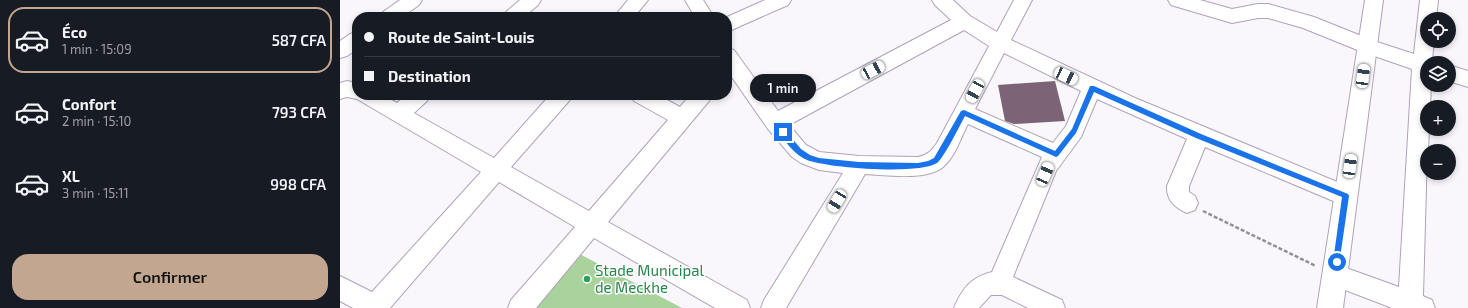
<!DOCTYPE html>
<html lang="fr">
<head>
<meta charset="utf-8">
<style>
  :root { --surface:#171b24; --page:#242831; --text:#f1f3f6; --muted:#9ea1a6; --line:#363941; --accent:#c3a690 }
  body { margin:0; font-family:"Exo 2",sans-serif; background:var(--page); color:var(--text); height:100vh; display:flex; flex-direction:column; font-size:15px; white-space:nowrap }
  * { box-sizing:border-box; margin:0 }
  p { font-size:13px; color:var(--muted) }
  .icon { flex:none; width:22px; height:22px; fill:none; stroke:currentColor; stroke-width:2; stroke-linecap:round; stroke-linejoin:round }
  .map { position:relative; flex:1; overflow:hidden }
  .sheet { display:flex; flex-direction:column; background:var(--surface); width:340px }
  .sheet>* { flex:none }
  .banner { position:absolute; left:12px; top:12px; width:380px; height:88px; border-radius:16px; box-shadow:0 2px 6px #0003; display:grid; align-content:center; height:88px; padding:0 12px; background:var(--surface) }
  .tools { position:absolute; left:1080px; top:12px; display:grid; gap:8px }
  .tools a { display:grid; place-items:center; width:36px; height:36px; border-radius:50%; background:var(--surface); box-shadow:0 2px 6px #0003; font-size:20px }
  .end { position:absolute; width:18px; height:18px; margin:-9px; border:5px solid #1a73e8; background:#fff; box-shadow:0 0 0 2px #fff }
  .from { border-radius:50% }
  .bubble { position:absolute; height:28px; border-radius:14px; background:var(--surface); box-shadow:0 2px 6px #0003; font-size:13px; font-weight:600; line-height:28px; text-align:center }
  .car { position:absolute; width:12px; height:24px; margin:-12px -6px; border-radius:5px; box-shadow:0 0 3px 1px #0007; background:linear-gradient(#fff 24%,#345 0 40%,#fff 0 76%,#345 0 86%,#fff 0) }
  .banner b { display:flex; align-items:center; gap:14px; height:38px; font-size:15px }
  .banner b+b { border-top:1px solid var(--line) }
  .banner i { width:10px; height:10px; background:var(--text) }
  ul { padding:7px 0 0; list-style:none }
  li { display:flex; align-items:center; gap:12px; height:66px; margin:0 8px 6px; padding:0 4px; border:2px solid transparent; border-radius:16px }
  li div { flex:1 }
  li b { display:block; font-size:15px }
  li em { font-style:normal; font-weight:600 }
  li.selected { border-color:var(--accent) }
  li>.icon { width:36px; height:36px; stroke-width:1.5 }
  .cta { display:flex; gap:8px; margin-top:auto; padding:8px 12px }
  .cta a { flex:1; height:46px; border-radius:16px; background:var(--accent); color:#111; font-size:16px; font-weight:600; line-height:46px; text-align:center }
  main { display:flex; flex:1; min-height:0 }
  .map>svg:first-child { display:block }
</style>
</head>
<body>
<main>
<section class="sheet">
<ul>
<li class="selected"><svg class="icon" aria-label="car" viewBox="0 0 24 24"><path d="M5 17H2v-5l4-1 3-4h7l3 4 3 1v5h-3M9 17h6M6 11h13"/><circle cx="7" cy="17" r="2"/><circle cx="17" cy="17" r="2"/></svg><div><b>Éco</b><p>1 min · 15:09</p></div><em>587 CFA</em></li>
<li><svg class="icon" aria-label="car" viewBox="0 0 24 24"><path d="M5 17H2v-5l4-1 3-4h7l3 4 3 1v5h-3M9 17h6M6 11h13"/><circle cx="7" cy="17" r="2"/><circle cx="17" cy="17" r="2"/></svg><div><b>Confort</b><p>2 min · 15:10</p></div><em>793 CFA</em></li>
<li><svg class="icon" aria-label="car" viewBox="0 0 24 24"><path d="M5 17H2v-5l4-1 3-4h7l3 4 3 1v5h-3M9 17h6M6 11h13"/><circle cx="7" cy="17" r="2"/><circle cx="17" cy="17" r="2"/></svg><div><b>XL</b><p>3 min · 15:11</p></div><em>998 CFA</em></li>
</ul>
<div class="cta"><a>Confirmer</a></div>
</section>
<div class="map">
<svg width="1128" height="308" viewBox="0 0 1128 308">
  <rect width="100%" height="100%" fill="#f9f6fc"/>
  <path fill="#aad29d" d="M 232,250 L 342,308 L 184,308 Z"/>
  <path fill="#7c6476" d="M 715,81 L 725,121 L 674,124 L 665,121 L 658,85 Z"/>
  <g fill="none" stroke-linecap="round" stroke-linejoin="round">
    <defs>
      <g id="minor">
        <path d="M 60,0 L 82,0 L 79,5 L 62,17 L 40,17 L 43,12 Z"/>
        <path d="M 180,0 L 201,0 L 198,5 L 184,17 L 163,17 L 166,12 Z"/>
        <path d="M 288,0 L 308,0 L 294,17 L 274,17 Z"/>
        <path d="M 345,0 L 363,0 L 374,17 L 355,17 Z"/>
        <path d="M 425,0 L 451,0 L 448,5 L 387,32 L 387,17 Z"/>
        <path d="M 592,0 L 613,0 L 630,16 L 657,32 L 674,0 L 692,0 L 671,40 L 795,98 L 1014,189 L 1017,196 L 1014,203 L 1006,206 L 998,203 L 865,147 L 849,186 L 849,192 L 855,196 L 858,203 L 855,210 L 847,213 C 835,208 826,200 827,186 L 847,139 L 757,99 L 741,137 L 716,171 L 673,277 L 722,300 L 725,308 L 688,308 L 662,295 L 651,295 L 639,308 L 614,308 C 622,289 631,277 652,272 L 702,157 L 628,124 C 621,137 615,157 603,167 C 587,181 545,175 525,174 L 446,308 L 421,308 L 424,300 L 503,173 L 479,170 L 461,163 L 452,157 L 428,129 L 387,70 L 387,48 L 394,50 L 438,111 L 611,20 L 595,5 ZM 624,30 L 649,46 L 597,143 C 591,151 588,155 578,157 L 519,156 L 479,152 L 466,145 L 449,125 ZM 664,53 L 741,91 L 726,126 L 713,143 L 635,109 Z"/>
        <path d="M 828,0 L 860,0 L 892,9 L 918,4 L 928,4 L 974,17 L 1034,41 L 1074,54 L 1080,0 L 1098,0 L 1096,19 L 1087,19 L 1087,41 L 1094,41 L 1092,60 L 1095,63 L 1087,63 L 1087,85 L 1091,85 L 1090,107 L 1087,107 L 1087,129 L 1089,129 L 1088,151 L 1087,151 L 1083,296 L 1092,300 L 1095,308 L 1052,308 L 987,283 L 983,275 L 987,267 L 995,264 L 1059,287 L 1072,69 L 1020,51 L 963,28 L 928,18 L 918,18 L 892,23 L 831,5 Z"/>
        <path d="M 17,32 L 17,49 L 7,56 L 0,58 L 0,41 L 10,34 Z"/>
        <path d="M 1109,65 L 1128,71 L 1128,87 L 1109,81 Z"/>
        <path d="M 7,81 L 17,83 L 17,95 L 42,95 L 57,103 L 66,95 L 90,95 L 87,101 L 74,113 L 154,158 L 210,95 L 232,95 L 229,101 L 171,167 L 249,211 L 328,120 L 294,101 L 291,95 L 318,95 L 340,107 L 350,95 L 372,95 L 369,101 L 268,222 L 407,300 L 410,308 L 375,308 L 254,238 L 196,308 L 168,308 L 171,300 L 235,227 L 159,182 L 50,308 L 13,308 L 0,301 L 0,276 L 32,292 L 141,172 L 17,99 L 7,97 L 0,99 L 0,83 Z"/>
      </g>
      <path id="highway" d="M 1025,0 L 1043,0 L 1003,308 L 977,308 Z"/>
    </defs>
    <use href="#minor" stroke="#b0a1bb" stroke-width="2"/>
    <use href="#highway" stroke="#b0a1bb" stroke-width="2"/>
    <path stroke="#949097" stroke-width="2.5" stroke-dasharray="4 2" stroke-linecap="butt" d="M 863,211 L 976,266"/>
    <use href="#minor" fill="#fff" fill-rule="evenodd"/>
    <use href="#highway" fill="#fff" fill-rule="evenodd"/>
  </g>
  <path fill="#1a73e8" d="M 750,86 L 754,86 L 861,134 L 1008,194 L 1009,196 L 999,265 L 997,266 L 993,262 L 1002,197 L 856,138 L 754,92 L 736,133 L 718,156 L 716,157 L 625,116 C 620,125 604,158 597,163 C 579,175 488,168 467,160 C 456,156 445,142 439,132 L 440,130 L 445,130 L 461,149 L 470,155 L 479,158 L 519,162 L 578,163 L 588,161 L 594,158 L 621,111 L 624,110 L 715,151 L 732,129 Z"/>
  <circle fill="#2e9e5b" stroke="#fff" stroke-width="1.5" cx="247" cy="279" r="4"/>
  <g text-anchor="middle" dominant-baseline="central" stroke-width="3" stroke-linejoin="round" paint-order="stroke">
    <g font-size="15" fill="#27864d" stroke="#fff" text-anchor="start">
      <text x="255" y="270">Stade Municipal<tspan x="255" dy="17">de Meckhe</tspan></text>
    </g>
  </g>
</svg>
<div class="tools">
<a><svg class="icon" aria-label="locate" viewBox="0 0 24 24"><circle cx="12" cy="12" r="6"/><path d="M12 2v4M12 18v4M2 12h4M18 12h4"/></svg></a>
<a><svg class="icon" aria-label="layers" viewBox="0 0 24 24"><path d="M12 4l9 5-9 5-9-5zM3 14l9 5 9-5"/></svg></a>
<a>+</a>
<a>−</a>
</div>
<i class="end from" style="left:997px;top:262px"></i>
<i class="end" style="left:443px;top:132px"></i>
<div class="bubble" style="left:410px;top:74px;width:66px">1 min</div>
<i class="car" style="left:533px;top:70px;rotate:62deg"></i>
<i class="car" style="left:726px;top:76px;rotate:115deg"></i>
<i class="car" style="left:1023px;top:76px;rotate:8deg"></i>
<i class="car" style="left:635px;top:91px;rotate:208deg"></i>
<i class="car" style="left:1010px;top:166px;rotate:8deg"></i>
<i class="car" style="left:705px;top:174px;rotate:23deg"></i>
<i class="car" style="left:497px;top:201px;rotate:211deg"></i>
<div class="banner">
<b><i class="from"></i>Route de Saint-Louis</b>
<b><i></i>Destination</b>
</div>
</div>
</main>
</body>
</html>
